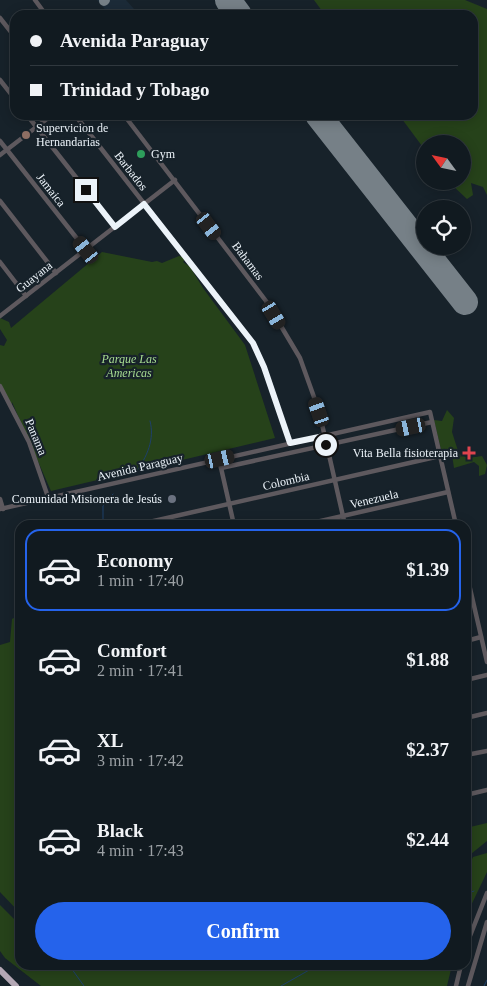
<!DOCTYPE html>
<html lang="en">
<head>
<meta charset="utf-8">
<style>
  :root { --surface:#111a20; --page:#1a2329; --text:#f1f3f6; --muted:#9ca1a5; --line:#30383e; --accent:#2563eb }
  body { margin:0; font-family:Georgia,serif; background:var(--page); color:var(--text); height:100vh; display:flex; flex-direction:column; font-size:19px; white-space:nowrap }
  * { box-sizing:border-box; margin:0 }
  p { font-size:16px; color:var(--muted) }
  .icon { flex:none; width:28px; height:28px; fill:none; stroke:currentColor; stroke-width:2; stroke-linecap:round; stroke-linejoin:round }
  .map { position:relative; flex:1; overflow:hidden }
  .panel { position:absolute; left:15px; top:520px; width:456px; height:450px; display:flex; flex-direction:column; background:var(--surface); border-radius:15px; box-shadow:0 2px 12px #0003,0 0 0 1px var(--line) }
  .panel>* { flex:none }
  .top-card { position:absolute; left:10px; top:10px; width:468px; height:110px; border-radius:15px; box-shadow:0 2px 12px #0003,0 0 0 1px var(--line); display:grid; align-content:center; height:110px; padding:0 20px; background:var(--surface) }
  .needle { width:32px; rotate:303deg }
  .tools { position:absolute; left:416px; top:135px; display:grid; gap:10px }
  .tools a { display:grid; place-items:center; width:55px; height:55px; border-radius:50%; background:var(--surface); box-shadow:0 2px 12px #0003,0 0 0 1px var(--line); font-size:25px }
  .end { position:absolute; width:22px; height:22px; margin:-11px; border:6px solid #ecf3f9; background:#111; box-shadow:0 0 0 2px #111 }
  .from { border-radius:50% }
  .car { position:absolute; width:15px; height:30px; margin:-15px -8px; border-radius:6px; box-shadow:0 0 4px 1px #0007; background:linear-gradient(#222 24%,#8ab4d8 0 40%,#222 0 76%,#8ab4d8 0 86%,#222 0) }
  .top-card b { display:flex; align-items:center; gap:18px; height:48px; font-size:19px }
  .top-card b+b { border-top:1px solid var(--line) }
  .top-card i { width:12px; height:12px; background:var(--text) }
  ul { padding:9px 0 0; list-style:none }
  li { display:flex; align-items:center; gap:15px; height:82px; margin:0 10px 8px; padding:0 10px; border:2px solid transparent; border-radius:15px }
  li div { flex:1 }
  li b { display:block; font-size:19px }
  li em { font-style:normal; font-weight:700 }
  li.active { border-color:var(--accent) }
  li>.icon { width:45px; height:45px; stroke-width:1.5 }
  .primary-button { display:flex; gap:10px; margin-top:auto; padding:10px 20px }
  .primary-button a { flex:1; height:58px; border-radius:30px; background:var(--accent); color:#fff; font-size:20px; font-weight:700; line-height:58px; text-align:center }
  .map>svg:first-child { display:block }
</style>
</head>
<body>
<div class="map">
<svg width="487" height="986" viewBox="0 0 487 986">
  <rect width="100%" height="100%" fill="#17222a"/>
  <path fill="#1c2b38" d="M 97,0 L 126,0 L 134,9 L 127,15 L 110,15 Z"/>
  <g fill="#26421a">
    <path d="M 314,0 L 465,0 L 487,9 L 487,195 L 483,187 L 471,183 L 473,195 L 467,199 L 451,184 L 454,181 L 462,181 L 463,175 L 469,170 L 469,161 L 463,161 L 462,144 L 425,144 L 425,150 L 399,115 L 472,115 L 472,15 L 325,15 Z"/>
    <path d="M 102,252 L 152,262 L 157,261 L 162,263 L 179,256 L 186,258 L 183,262 L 190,267 L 203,288 L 245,345 L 275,438 L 51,491 L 12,402 L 12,405 L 0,386 L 0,345 L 4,346 L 7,340 L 0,329 L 0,318 L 9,322 L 11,328 Z"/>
    <path d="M 447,410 L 454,418 L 452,432 L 459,454 L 468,458 L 482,456 L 487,465 L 485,474 L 479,476 L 479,466 L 474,462 L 454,468 L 452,455 L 449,453 L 443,458 L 434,420 L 442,421 Z"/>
    <path d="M 20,615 L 20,913 L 0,892 L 0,645 L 10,642 L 12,619 Z"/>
    <path d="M 487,823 L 487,841 L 466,858 L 466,828 Z"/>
    <path d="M 487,853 L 487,872 L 466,916 L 466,872 L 473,857 Z"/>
    <path d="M 0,905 L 20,925 L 20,965 L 452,965 L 447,986 L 41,986 L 5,958 L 0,951 Z"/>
  </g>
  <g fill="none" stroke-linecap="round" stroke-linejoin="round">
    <g stroke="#1e406b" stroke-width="1">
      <path d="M 136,472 C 147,457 155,439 150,421"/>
      <path d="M 103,525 L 103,506 L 113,494"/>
      <path d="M 466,894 L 474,891"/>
      <path d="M 69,965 L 84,986"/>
      <path d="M 281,986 L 318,965"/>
      <path d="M 484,986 L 487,980"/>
    </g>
    <path stroke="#768087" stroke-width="10" d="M 104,1 L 105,0"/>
    <g stroke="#768087" stroke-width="26">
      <path d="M 228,0 L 239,15"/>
      <path d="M 318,115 L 465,302"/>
    </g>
    <g stroke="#5e595e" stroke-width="4.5">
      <path d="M 35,0 L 46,15"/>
      <path d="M 0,18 L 15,37"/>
      <path d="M 0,80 L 15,99"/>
      <path d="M 27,115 L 115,227"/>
      <path d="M 75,115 L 253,343 L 264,367 L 290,443"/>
      <path d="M 124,115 L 266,301 L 300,358 L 319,411 L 345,525"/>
      <path d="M 0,141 L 86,250"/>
      <path d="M 0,155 L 52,115"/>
      <path d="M 0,201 L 56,273"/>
      <path d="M 0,262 L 26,296"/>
      <path d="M 0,316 L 175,180"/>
      <path d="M 0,386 L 29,442 L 48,497"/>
      <path d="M 219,459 L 234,525"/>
      <path d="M 221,468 L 432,422"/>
      <path d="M 0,499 L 3,509"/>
      <path d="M 0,509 L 430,412 L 456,525"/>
      <path d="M 136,525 L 440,456"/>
      <path d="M 303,525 L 448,492"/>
      <path d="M 466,571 L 487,662"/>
      <path d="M 466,641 L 481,637"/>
      <path d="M 466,680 L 487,675"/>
      <path d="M 466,718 L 487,713"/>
      <path d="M 466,755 L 487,751"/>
      <path d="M 466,795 L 487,790"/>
      <path d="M 466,946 L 487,893"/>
      <path d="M 456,986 L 461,965"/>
      <path d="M 468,986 L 487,922"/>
    </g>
    <path stroke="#b4a8b5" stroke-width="6" d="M 0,970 L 16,986"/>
  </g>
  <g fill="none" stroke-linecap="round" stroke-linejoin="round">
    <path stroke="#ecf3f9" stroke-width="6" d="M 86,190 L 115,227 L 144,204 L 253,343 L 264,367 L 290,443 L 324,436 L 326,445"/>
  </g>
  <circle fill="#8d6e63" stroke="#17222a" stroke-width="2" cx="26" cy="135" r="5"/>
  <circle fill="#2e9e5b" stroke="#17222a" stroke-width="2" cx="141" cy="154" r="5"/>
  <path fill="#e0444e" stroke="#17222a" stroke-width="2" d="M466.5 445.5h5v5h5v5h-5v5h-5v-5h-5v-5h5z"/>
  <circle fill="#6b7280" stroke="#17222a" stroke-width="2" cx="172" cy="499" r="5"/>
  <g text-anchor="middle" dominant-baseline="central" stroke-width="4.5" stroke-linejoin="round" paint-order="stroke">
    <g font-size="12" fill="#ecf3f9" stroke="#17222a" text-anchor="start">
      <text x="36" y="128">Supervicion de<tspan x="36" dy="14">Hernandarias</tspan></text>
      <text x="151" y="154">Gym</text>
      <text x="458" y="453" text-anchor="end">Vita Bella fisioterapia</text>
      <text x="162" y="499" text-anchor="end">Comunidad Misionera de Jesús</text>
    </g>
    <g font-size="12" fill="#ecf3f9" stroke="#17222a">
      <text transform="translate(131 171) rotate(52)">Barbados</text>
      <text transform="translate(51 190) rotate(52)">Jamaica</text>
      <text transform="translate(248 261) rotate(53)">Bahamas</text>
      <text transform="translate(34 277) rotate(-38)">Guayana</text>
      <text transform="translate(36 437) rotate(67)">Panama</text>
      <text transform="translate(140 467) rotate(-13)">Avenida Paraguay</text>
      <text transform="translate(286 481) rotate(-13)">Colombia</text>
      <text transform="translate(374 499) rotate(-13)">Venezuela</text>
    </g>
    <g font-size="12" font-style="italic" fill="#a8dd92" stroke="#17222a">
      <text x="129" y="359">Parque Las<tspan x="129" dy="14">Americas</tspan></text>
    </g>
  </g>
</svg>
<div class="tools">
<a><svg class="needle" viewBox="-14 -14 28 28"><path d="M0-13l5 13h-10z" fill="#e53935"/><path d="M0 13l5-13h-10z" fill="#9ca1a5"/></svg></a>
<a><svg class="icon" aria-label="locate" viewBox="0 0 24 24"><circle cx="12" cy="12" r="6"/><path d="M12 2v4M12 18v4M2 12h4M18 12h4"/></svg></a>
</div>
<i class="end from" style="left:326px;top:445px"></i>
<i class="end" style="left:86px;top:190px"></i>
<i class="car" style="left:209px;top:226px;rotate:143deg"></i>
<i class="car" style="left:86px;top:250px;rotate:321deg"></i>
<i class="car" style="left:274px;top:315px;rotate:149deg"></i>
<i class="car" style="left:319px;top:412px;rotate:341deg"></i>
<i class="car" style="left:411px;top:427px;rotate:258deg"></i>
<i class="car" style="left:220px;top:459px;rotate:77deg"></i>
<div class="top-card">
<b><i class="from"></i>Avenida Paraguay</b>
<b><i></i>Trinidad y Tobago</b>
</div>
<section class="panel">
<ul>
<li class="active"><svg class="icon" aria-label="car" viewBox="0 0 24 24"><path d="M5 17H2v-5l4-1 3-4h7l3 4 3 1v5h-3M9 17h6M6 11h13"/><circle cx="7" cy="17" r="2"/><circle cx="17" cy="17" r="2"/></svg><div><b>Economy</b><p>1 min · 17:40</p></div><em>$1.39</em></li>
<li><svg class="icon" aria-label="car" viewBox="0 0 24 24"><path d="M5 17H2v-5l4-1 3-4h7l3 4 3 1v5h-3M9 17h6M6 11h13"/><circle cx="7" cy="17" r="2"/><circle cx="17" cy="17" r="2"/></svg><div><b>Comfort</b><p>2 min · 17:41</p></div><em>$1.88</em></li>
<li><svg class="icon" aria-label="car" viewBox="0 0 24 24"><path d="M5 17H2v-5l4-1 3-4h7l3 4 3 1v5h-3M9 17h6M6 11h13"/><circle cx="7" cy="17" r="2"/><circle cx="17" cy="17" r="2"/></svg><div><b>XL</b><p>3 min · 17:42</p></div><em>$2.37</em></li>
<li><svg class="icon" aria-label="car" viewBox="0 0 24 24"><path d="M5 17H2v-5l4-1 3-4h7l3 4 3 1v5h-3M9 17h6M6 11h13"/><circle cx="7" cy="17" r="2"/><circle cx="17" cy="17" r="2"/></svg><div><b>Black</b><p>4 min · 17:43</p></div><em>$2.44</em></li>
</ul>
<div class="primary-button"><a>Confirm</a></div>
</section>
</div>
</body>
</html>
